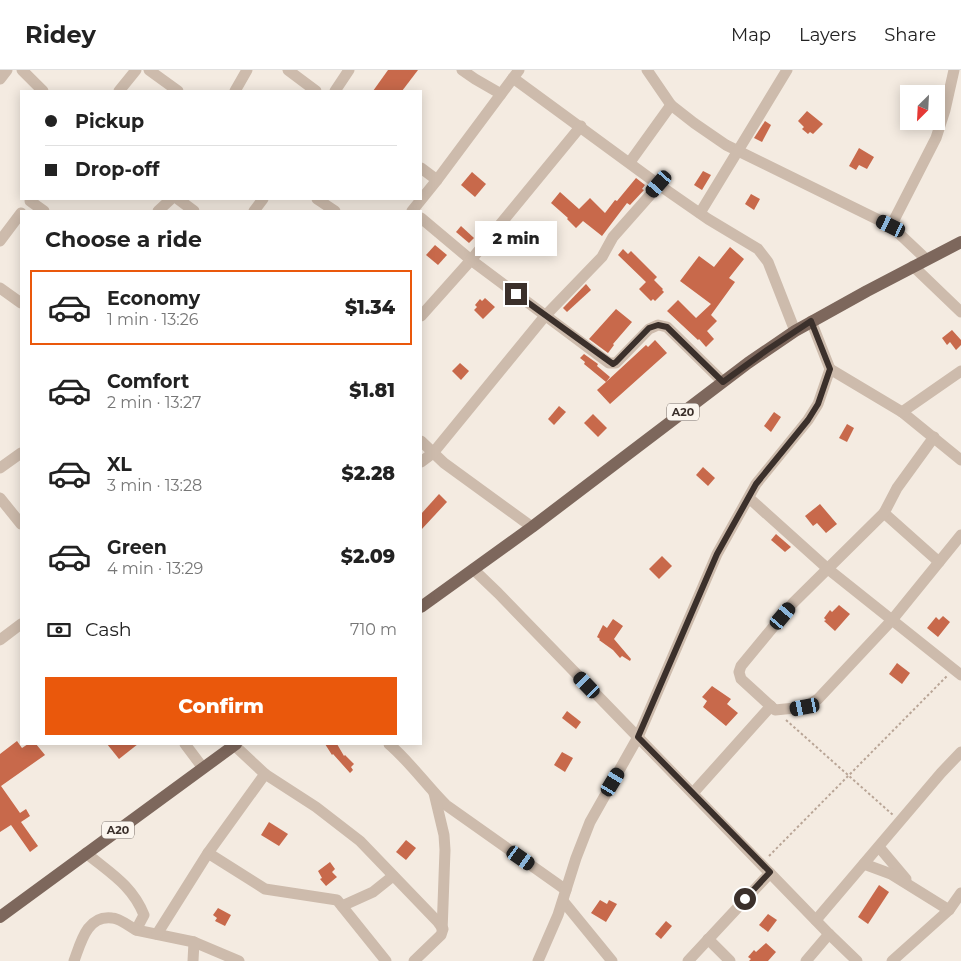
<!DOCTYPE html>
<html lang="en">
<head>
<meta charset="utf-8">
<style>
  :root { --surface:#fff; --page:#f2f2f2; --text:#222; --muted:#767676; --line:#e0e0e0; --accent:#ea580c }
  body { margin:0; font-family:Montserrat,sans-serif; background:var(--page); color:var(--text); height:100vh; display:flex; flex-direction:column; font-size:19px; white-space:nowrap }
  * { box-sizing:border-box; margin:0 }
  p { font-size:16px; color:var(--muted) }
  .icon { flex:none; width:28px; height:28px; fill:none; stroke:currentColor; stroke-width:2; stroke-linecap:round; stroke-linejoin:round }
  .map { position:relative; flex:1; overflow:hidden }
  .details { position:absolute; left:20px; top:140px; width:402px; height:535px; display:flex; flex-direction:column; background:var(--surface); border-radius:0px; box-shadow:0 2px 12px #0003 }
  .details>* { flex:none }
  .banner { position:absolute; left:20px; top:20px; width:402px; height:110px; border-radius:0px; box-shadow:0 2px 12px #0003; display:grid; align-content:center; height:110px; padding:0 25px; background:var(--surface) }
  .needle { width:32px; rotate:204deg }
  .fabs { position:absolute; left:900px; top:15px; display:grid; gap:10px }
  .fabs a { display:grid; place-items:center; width:45px; height:45px; border-radius:0px; background:var(--surface); box-shadow:0 2px 12px #0003; font-size:25px }
  .end { position:absolute; width:22px; height:22px; margin:-11px; border:6px solid #3b302b; background:#fff; box-shadow:0 0 0 2px #fff }
  .from { border-radius:50% }
  .bubble { position:absolute; height:35px; border-radius:0px; background:var(--surface); box-shadow:0 2px 12px #0003; font-size:16px; font-weight:800; line-height:35px; text-align:center }
  .car { position:absolute; width:15px; height:30px; margin:-15px -8px; border-radius:6px; box-shadow:0 0 4px 1px #0007; background:linear-gradient(#222 24%,#8ab4d8 0 40%,#222 0 76%,#8ab4d8 0 86%,#222 0) }
  .banner b { display:flex; align-items:center; gap:18px; height:48px; font-size:19px }
  .banner b+b { border-top:1px solid var(--line) }
  .banner i { width:12px; height:12px; background:var(--text) }
  ul { padding:0; list-style:none }
  li { display:flex; align-items:center; gap:15px; height:75px; margin:0 10px 8px; padding:0 15px; border:2px solid transparent; border-radius:0px }
  li div { flex:1 }
  li b { display:block; font-size:19px }
  li em { font-style:normal; font-weight:800 }
  li.selected { border-color:var(--accent) }
  li>.icon { width:45px; height:45px; stroke-width:1.5 }
  h2 { padding:0 25px; font-size:22px; line-height:60px }
  .pay { display:flex; align-items:center; gap:12px; height:55px; padding:0 25px; font-size:19px }
  .pay p { margin-inline-start:auto }
  .primary-button { display:flex; gap:10px; margin-top:auto; padding:10px 25px }
  .primary-button a { flex:1; height:58px; border-radius:0px; background:var(--accent); color:#fff; font-size:20px; font-weight:800; line-height:58px; text-align:center }
  header { display:flex; align-items:center; gap:30px; box-sizing:border-box; height:70px; padding:0 25px; background:var(--surface); border-bottom:1px solid var(--line) }
  header strong { font-size:24px }
  nav { display:flex; gap:28px; margin-inline-start:auto; font-size:18px }
  .map>svg:first-child { display:block }
</style>
</head>
<body>
<header>
<strong>Ridey</strong>
<nav><a>Map</a><a>Layers</a><a>Share</a></nav>
</header>
<div class="map">
<svg width="961" height="891" viewBox="0 0 961 891">
  <rect width="100%" height="100%" fill="#f4ebe1"/>
  <g fill="#c8694b">
    <path d="M 388,0 L 418,0 L 402,21 L 373,21 Z"/>
    <path d="M 807,41 L 823,54 L 813,64 L 810,62 L 808,64 L 802,59 L 804,57 L 798,51 Z"/>
    <path d="M 765,51 L 771,55 L 762,72 L 754,68 Z"/>
    <path d="M 859,78 L 874,87 L 867,99 L 859,95 L 856,100 L 849,96 Z"/>
    <path d="M 703,101 L 711,105 L 702,120 L 694,115 Z"/>
    <path d="M 472,102 L 486,114 L 475,127 L 461,115 Z"/>
    <path d="M 636,108 L 645,115 L 642,119 L 644,120 L 630,135 L 627,133 L 602,166 L 583,151 L 576,158 L 567,149 L 568,148 L 551,133 L 560,122 L 579,139 L 590,128 L 605,143 L 615,130 L 617,131 Z"/>
    <path d="M 751,124 L 760,129 L 754,140 L 745,134 Z"/>
    <path d="M 461,156 L 474,168 L 469,173 L 456,162 Z"/>
    <path d="M 435,175 L 447,185 L 438,195 L 426,185 Z"/>
    <path d="M 730,177 L 744,189 L 729,208 L 735,212 L 711,245 L 717,251 L 707,261 L 714,269 L 706,277 L 699,269 L 698,270 L 667,241 L 678,230 L 696,248 L 711,234 L 680,211 L 699,186 L 714,197 Z"/>
    <path d="M 623,179 L 628,184 L 631,181 L 657,207 L 654,210 L 663,219 L 662,220 L 664,222 L 655,231 L 653,229 L 651,231 L 639,219 L 646,212 L 618,185 Z"/>
    <path d="M 586,214 L 591,220 L 567,242 L 563,238 Z"/>
    <path d="M 485,228 L 495,237 L 483,249 L 474,240 L 477,237 L 475,235 L 480,229 L 482,231 Z"/>
    <path d="M 616,239 L 632,252 L 613,274 L 614,275 L 608,283 L 589,269 Z"/>
    <path d="M 952,260 L 961,270 L 961,275 L 956,280 L 950,272 L 947,275 L 942,268 Z"/>
    <path d="M 655,270 L 667,283 L 610,334 L 597,320 L 606,312 L 584,294 L 585,292 L 580,288 L 584,284 L 598,294 L 597,296 L 610,307 L 606,312 L 646,275 L 648,277 Z"/>
    <path d="M 460,293 L 469,301 L 461,310 L 452,301 Z"/>
    <path d="M 559,336 L 566,342 L 554,355 L 548,349 Z"/>
    <path d="M 774,342 L 781,347 L 771,362 L 764,356 Z"/>
    <path d="M 593,344 L 607,358 L 598,367 L 584,353 Z"/>
    <path d="M 847,354 L 854,358 L 847,372 L 839,368 Z"/>
    <path d="M 703,397 L 715,408 L 708,416 L 696,405 Z"/>
    <path d="M 439,424 L 447,432 L 421,460 L 421,444 Z"/>
    <path d="M 820,434 L 837,454 L 826,463 L 817,453 L 813,456 L 805,446 Z"/>
    <path d="M 776,464 L 791,477 L 785,482 L 771,470 Z"/>
    <path d="M 662,486 L 672,496 L 659,509 L 649,499 Z"/>
    <path d="M 839,535 L 850,544 L 835,561 L 824,551 L 826,550 L 824,548 L 830,540 L 832,542 Z"/>
    <path d="M 943,546 L 950,552 L 938,567 L 927,558 L 936,547 L 939,550 Z"/>
    <path d="M 613,549 L 623,556 L 614,569 L 631,589 L 630,591 L 622,586 L 620,588 L 613,580 L 599,570 L 600,569 L 597,567 L 603,555 L 607,558 Z"/>
    <path d="M 897,593 L 910,603 L 902,614 L 889,604 Z"/>
    <path d="M 712,616 L 731,629 L 727,634 L 738,643 L 726,656 L 703,637 L 707,631 L 702,627 Z"/>
    <path d="M 567,641 L 581,652 L 576,659 L 562,648 Z"/>
    <path d="M 17,671 L 22,678 L 28,674 L 36,674 L 45,685 L 1,716 L 20,743 L 26,739 L 30,746 L 21,752 L 38,776 L 30,782 L 11,755 L 0,762 L 0,684 Z"/>
    <path d="M 107,674 L 138,674 L 119,689 Z"/>
    <path d="M 325,674 L 337,674 L 344,686 L 345,685 L 354,694 L 351,697 L 353,700 L 350,703 L 333,684 L 332,685 Z"/>
    <path d="M 562,682 L 573,688 L 565,702 L 554,695 Z"/>
    <path d="M 269,752 L 288,764 L 279,776 L 261,765 Z"/>
    <path d="M 406,770 L 416,778 L 406,790 L 396,782 Z"/>
    <path d="M 330,792 L 335,799 L 332,802 L 337,807 L 326,816 L 320,809 L 322,808 L 318,801 Z"/>
    <path d="M 879,815 L 889,822 L 868,854 L 858,847 Z"/>
    <path d="M 600,830 L 607,834 L 609,830 L 617,834 L 606,852 L 591,843 Z"/>
    <path d="M 218,838 L 231,845 L 225,856 L 215,851 L 217,848 L 213,845 Z"/>
    <path d="M 768,844 L 777,850 L 768,862 L 759,855 Z"/>
    <path d="M 666,851 L 672,856 L 661,869 L 655,864 Z"/>
    <path d="M 766,873 L 776,882 L 768,891 L 749,891 L 751,889 L 748,887 L 754,880 L 756,882 Z"/>
  </g>
  <g fill="none" stroke-linecap="round" stroke-linejoin="round">
    <g stroke="#b9a596" stroke-width="2" stroke-dasharray="2.5 2.5" stroke-linecap="butt">
      <path d="M 786,650 L 893,745"/>
      <path d="M 769,786 L 947,606"/>
    </g>
    <g stroke="#cdbbac" stroke-width="11">
      <path d="M 22,0 L 43,21"/>
      <path d="M 149,0 L 178,21"/>
      <path d="M 288,0 L 316,21"/>
      <path d="M 462,0 L 475,9 L 501,24"/>
      <path d="M 647,0 L 671,35 L 694,53 L 726,75 L 891,156 L 926,189"/>
      <path d="M 513,8 L 659,115 L 708,149 L 758,179 L 768,192 L 795,261"/>
      <path d="M 0,9 L 7,0"/>
      <path d="M 119,21 L 136,0"/>
      <path d="M 235,21 L 247,0"/>
      <path d="M 335,21 L 349,0"/>
      <path d="M 630,92 L 671,35"/>
      <path d="M 421,98 L 437,110"/>
      <path d="M 178,129 L 194,141"/>
      <path d="M 317,129 L 335,141"/>
      <path d="M 30,131 L 44,141"/>
      <path d="M 158,141 L 171,129"/>
      <path d="M 254,141 L 263,129"/>
      <path d="M 412,141 L 437,110 L 519,0"/>
      <path d="M 700,143 L 787,0"/>
      <path d="M 421,148 L 471,190 L 609,293 L 616,293 L 649,259 L 658,255 L 667,257 L 723,312"/>
      <path d="M 891,156 L 936,68 L 945,40 L 954,0"/>
      <path d="M 0,171 L 21,143"/>
      <path d="M 913,196 L 961,242"/>
      <path d="M 0,218 L 21,233"/>
      <path d="M 421,246 L 471,190 L 581,56"/>
      <path d="M 830,299 L 902,342 L 961,390"/>
      <path d="M 902,342 L 961,301"/>
      <path d="M 934,367 L 897,418 L 884,443 L 939,492"/>
      <path d="M 421,371 L 444,393 L 532,457"/>
      <path d="M 421,392 L 433,383 L 545,246 L 602,187 L 613,167 L 659,115"/>
      <path d="M 0,398 L 21,383"/>
      <path d="M 0,428 L 21,454"/>
      <path d="M 749,428 L 828,499 L 961,605"/>
      <path d="M 884,443 L 793,533 L 741,596 L 739,602 L 741,609 L 775,640 L 805,637 L 818,629 L 892,550 L 961,465"/>
      <path d="M 473,499 L 498,523 L 829,864 L 857,891"/>
      <path d="M 0,570 L 21,554"/>
      <path d="M 185,674 L 203,698"/>
      <path d="M 389,674 C 410,692 426,715 446,735 L 566,820"/>
      <path d="M 234,675 L 265,704 L 316,737 L 360,771 L 438,852 L 443,859"/>
      <path d="M 693,723 L 771,636"/>
      <path d="M 879,777 L 906,809"/>
      <path d="M 86,783 C 110,803 132,815 144,845 L 136,860 L 194,872 L 239,891"/>
      <path d="M 208,783 L 265,819 L 337,830 L 386,891"/>
      <path d="M 864,794 L 891,804 L 949,840"/>
      <path d="M 563,831 L 612,891"/>
      <path d="M 342,836 L 373,822 L 393,806"/>
      <path d="M 816,850 L 941,703 L 961,682"/>
      <path d="M 157,864 L 208,783 L 265,704"/>
      <path d="M 708,869 L 730,891"/>
      <path d="M 74,891 C 81,872 87,845 112,848 C 119,848 129,856 136,860"/>
      <path d="M 193,891 L 194,872"/>
      <path d="M 414,891 L 441,865 L 442,862 L 445,780 L 444,765 L 434,723"/>
      <path d="M 538,891 L 558,845 L 576,788 L 590,752 L 638,667 L 717,484 L 756,414 L 808,350 L 818,334 L 830,299 L 811,251"/>
      <path d="M 688,891 L 770,803"/>
      <path d="M 806,891 L 829,864"/>
      <path d="M 892,891 L 949,840 L 961,823"/>
    </g>
    <g stroke="#7d675c" stroke-width="12">
      <path d="M 421,537 L 532,457 L 748,293 L 795,261 L 867,221 L 961,172"/>
      <path d="M 0,847 L 236,674"/>
    </g>
  </g>
  <g fill="none" stroke-linecap="round" stroke-linejoin="round">
    <path stroke="#3b302b" stroke-width="6" d="M 516,224 L 613,294 L 616,292 L 649,258 L 658,255 L 667,257 L 723,312 L 767,280 L 811,251 L 830,299 L 818,334 L 808,350 L 756,414 L 717,484 L 638,667 L 770,802 L 745,829"/>
  </g>
  <g text-anchor="middle" dominant-baseline="central" stroke-width="5" stroke-linejoin="round" paint-order="stroke">
    <g fill="#fbf5ee" stroke="#756b66" stroke-width="1">
      <rect x="667" y="333.5" width="32" height="17" rx="4"/>
      <rect x="102" y="751.5" width="32" height="17" rx="4"/>
    </g>
    <g font-size="11" font-weight="bold" fill="#3b302b">
      <text x="683" y="342">A20</text>
      <text x="118" y="760">A20</text>
    </g>
  </g>
</svg>
<div class="fabs">
<a><svg class="needle" viewBox="-14 -14 28 28"><path d="M0-13l5 13h-10z" fill="#e53935"/><path d="M0 13l5-13h-10z" fill="#767676"/></svg></a>
</div>
<i class="end from" style="left:745px;top:829px"></i>
<i class="end" style="left:516px;top:224px"></i>
<div class="bubble" style="left:475px;top:151px;width:82px">2 min</div>
<i class="car" style="left:659px;top:114px;rotate:221deg"></i>
<i class="car" style="left:891px;top:156px;rotate:296deg"></i>
<i class="car" style="left:783px;top:546px;rotate:40deg"></i>
<i class="car" style="left:587px;top:615px;rotate:316deg"></i>
<i class="car" style="left:805px;top:637px;rotate:259deg"></i>
<i class="car" style="left:613px;top:712px;rotate:31deg"></i>
<i class="car" style="left:521px;top:788px;rotate:125deg"></i>
<div class="banner">
<b><i class="from"></i>Pickup</b>
<b><i></i>Drop-off</b>
</div>
<section class="details">
<h2>Choose a ride</h2>
<ul>
<li class="selected"><svg class="icon" aria-label="car" viewBox="0 0 24 24"><path d="M5 17H2v-5l4-1 3-4h7l3 4 3 1v5h-3M9 17h6M6 11h13"/><circle cx="7" cy="17" r="2"/><circle cx="17" cy="17" r="2"/></svg><div><b>Economy</b><p>1 min · 13:26</p></div><em>$1.34</em></li>
<li><svg class="icon" aria-label="car" viewBox="0 0 24 24"><path d="M5 17H2v-5l4-1 3-4h7l3 4 3 1v5h-3M9 17h6M6 11h13"/><circle cx="7" cy="17" r="2"/><circle cx="17" cy="17" r="2"/></svg><div><b>Comfort</b><p>2 min · 13:27</p></div><em>$1.81</em></li>
<li><svg class="icon" aria-label="car" viewBox="0 0 24 24"><path d="M5 17H2v-5l4-1 3-4h7l3 4 3 1v5h-3M9 17h6M6 11h13"/><circle cx="7" cy="17" r="2"/><circle cx="17" cy="17" r="2"/></svg><div><b>XL</b><p>3 min · 13:28</p></div><em>$2.28</em></li>
<li><svg class="icon" aria-label="car" viewBox="0 0 24 24"><path d="M5 17H2v-5l4-1 3-4h7l3 4 3 1v5h-3M9 17h6M6 11h13"/><circle cx="7" cy="17" r="2"/><circle cx="17" cy="17" r="2"/></svg><div><b>Green</b><p>4 min · 13:29</p></div><em>$2.09</em></li>
</ul>
<div class="pay"><svg class="icon" aria-label="cash" viewBox="0 0 24 24"><path d="M3 7h18v10H3z"/><circle cx="12" cy="12" r="2"/></svg>Cash<p>710 m</p></div>
<div class="primary-button"><a>Confirm</a></div>
</section>
</div>
</body>
</html>
